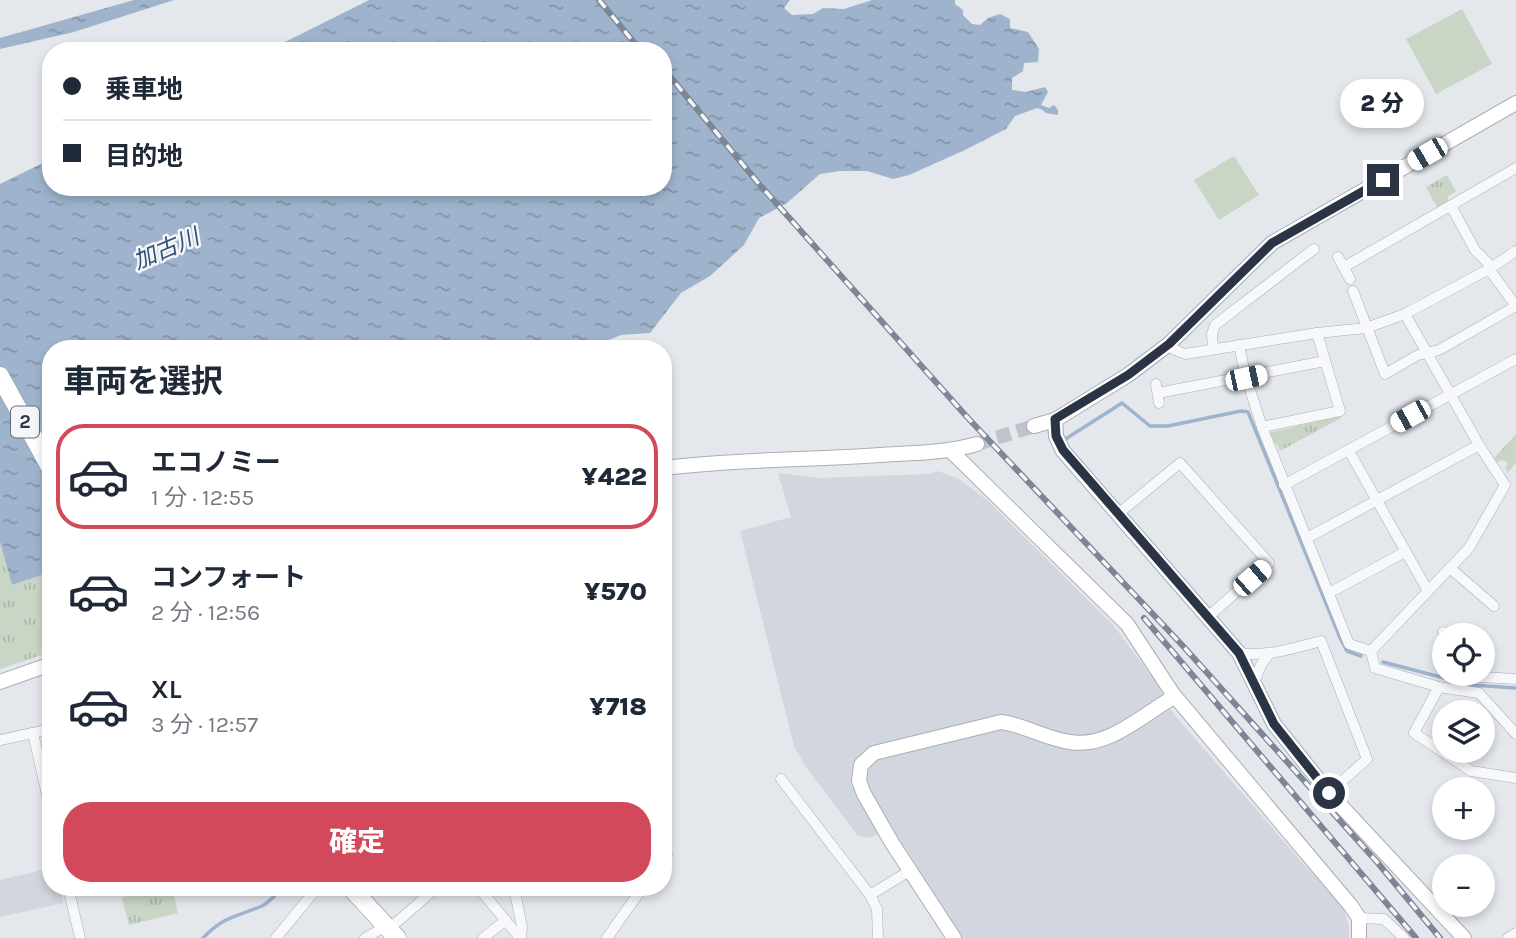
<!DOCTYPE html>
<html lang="ja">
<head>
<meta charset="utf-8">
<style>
  :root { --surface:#fff; --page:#f6f6f7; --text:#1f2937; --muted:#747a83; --line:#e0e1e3; --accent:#d1495b }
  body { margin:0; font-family:Karla,"Noto Sans JP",sans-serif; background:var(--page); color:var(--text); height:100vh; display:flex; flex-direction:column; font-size:26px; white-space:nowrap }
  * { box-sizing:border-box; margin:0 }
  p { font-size:23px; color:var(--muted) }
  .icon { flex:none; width:38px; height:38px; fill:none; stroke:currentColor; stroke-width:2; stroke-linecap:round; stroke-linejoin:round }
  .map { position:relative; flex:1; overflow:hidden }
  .panel { position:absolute; left:42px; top:340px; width:630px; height:556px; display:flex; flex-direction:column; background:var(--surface); border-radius:28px; box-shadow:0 4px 10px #0003 }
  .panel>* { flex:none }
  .guide { position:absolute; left:42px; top:42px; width:630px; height:154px; border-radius:28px; box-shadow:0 4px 10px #0003; display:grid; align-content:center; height:154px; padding:0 21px; background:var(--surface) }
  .tools { position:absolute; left:1432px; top:623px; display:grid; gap:14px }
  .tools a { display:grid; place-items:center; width:63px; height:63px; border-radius:50%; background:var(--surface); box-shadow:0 4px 10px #0003; font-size:35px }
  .end { position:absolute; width:32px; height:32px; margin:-16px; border:9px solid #2b3445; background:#fff; box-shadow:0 0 0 4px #fff }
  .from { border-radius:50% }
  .bubble { position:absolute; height:49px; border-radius:24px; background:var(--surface); box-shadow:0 4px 10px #0003; font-size:23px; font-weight:800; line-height:49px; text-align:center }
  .car { position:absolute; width:21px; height:42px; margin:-21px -10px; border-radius:9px; box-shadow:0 0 5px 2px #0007; background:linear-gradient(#fff 24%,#345 0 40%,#fff 0 76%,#345 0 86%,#fff 0) }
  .guide b { display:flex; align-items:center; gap:24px; height:66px; font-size:26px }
  .guide b+b { border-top:2px solid var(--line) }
  .guide i { width:18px; height:18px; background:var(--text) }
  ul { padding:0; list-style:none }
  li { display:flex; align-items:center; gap:21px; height:105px; margin:0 14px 10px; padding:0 7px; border:4px solid transparent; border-radius:28px }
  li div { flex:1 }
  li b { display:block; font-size:26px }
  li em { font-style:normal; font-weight:800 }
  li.current { border-color:var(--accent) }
  li>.icon { width:63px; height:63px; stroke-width:1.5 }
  h2 { padding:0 21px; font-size:32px; line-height:84px }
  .action { display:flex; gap:14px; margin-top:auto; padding:14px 21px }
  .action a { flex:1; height:80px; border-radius:28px; background:var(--accent); color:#fff; font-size:28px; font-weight:800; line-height:80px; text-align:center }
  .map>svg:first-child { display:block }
</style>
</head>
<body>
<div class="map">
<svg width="1516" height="938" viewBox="0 0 1516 938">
  <defs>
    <pattern id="park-tufts" width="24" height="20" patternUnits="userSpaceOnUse" patternTransform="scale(1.75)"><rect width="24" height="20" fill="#c9d6c5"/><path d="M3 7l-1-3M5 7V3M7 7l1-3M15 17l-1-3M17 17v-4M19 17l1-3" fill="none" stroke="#adb8ab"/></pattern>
    <pattern id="water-ripples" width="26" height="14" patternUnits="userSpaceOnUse" patternTransform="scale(1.75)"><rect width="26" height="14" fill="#9fb4cc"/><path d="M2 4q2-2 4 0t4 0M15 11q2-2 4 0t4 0" fill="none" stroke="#8293a7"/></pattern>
  </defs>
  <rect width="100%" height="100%" fill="#e4e7ec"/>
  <g fill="#d2d6de">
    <path d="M 938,471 L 959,479 L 987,500 L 1113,625 L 1156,682 L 1172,712 L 1298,858 L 1343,906 L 1349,927 L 1349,938 L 962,938 L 893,829 L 868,838 L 858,836 L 806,767 L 794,746 L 740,531 L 791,517 L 778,473 L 819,478 L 929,474 Z"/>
    <path d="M 51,868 L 51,887 L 60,887 L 63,903 L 0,917 L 0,880 Z"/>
  </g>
  <g fill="url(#park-tufts)">
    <path d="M 1447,175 L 1456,191 L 1447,197 L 1449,201 L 1437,207 L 1426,187 Z"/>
    <path d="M 1340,416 L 1341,418 L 1280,451 L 1277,443 L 1273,444 L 1268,433 Z"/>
    <path d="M 1516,434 L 1516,462 L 1508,473 L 1505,467 L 1508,465 L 1504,460 L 1496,462 L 1494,458 Z"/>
    <path d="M 0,542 L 12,585 L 51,572 L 51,652 L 0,669 Z"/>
    <path d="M 164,887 L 172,887 L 178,913 L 129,925 L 122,898 Z"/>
  </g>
  <g fill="#c9d6c5">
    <path d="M 1462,9 L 1492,64 L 1436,94 L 1406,39 Z"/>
    <path d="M 1234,156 L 1259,195 L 1219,220 L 1194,180 Z"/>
  </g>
  <g fill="url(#water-ripples)">
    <path d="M 134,0 L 174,0 L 74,32 L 0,49 L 0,38 Z"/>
    <path d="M 369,0 L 790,0 L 784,8 L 792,15 L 813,14 L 823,8 L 844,9 L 872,0 L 955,0 L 955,4 L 963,10 L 963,15 L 972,24 L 980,25 L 988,18 L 1000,14 L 1010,19 L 1010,28 L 1028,32 L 1039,49 L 1038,62 L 1024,63 L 1023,71 L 1012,78 L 1012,90 L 1026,92 L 1045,87 L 1048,92 L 1041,105 L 1049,108 L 1054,105 L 1058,110 L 1058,115 L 1046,113 L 1041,109 L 1037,108 L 1015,116 L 1006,129 L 965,150 L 909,175 L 893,179 L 867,171 L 840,171 L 820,174 L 787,203 L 759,218 L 744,245 L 710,276 L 681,293 L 650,333 L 621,335 L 589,348 L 51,348 L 51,572 L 12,585 L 0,542 L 0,184 L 51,159 L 51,187 L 663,187 L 663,51 L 267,51 Z"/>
  </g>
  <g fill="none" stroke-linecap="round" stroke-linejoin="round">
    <g stroke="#9fb4cc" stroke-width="3.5">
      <path d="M 1064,440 L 1122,403 L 1150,426 L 1168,426 L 1241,411 L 1248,412 L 1341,640 L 1347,651 L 1361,656"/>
      <path d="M 1383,662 L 1471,685 L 1516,688"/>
      <path d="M 203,938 C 224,916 236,917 262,906 C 270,902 277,893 283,887"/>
    </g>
    <path stroke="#bfc3cb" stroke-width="14" stroke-dasharray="14 7" stroke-linecap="butt" d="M 977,444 L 1034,426"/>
    <defs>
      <g id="street">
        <path d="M 1451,206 L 1475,250 L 1492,267"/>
        <path d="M 1338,257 L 1350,279"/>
        <path d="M 1344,267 L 1516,168"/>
        <path d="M 1489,269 L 1516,306"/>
        <path d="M 1353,291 L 1385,374 L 1418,355 L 1439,350 L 1516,306"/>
        <path d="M 1169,344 L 1173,349 L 1185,354 L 1317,333 L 1366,328 L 1405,314 L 1489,269 L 1516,251"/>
        <path d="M 1239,345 L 1245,374 L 1262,427 L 1349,644 L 1371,651"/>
        <path d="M 1213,349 L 1212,334 L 1215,325 L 1314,249"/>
        <path d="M 1156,384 L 1159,403"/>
        <path d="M 1158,393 L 1325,361"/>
        <path d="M 1262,427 L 1340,411 L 1317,333"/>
        <path d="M 1349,451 L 1428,591"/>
        <path d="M 1284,485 L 1516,359"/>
        <path d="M 1118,514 L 1180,463 L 1269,563 L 1208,617"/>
        <path d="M 1307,538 L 1479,445"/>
        <path d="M 1450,568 L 1494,606"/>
        <path d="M 1329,593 L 1405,552"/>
        <path d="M 1443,632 L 1446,635"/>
        <path d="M 1371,651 L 1469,548 L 1505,485 L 1479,445 L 1405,314"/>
        <path d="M 1371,651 L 1375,668 L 1439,687 L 1479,693 L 1516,734"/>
        <path d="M 1239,653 C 1267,657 1294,648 1321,641 L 1367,759 L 1329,793"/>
        <path d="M 1480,677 L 1516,679"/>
        <path d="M 1254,682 L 1261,665 L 1269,654"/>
        <path d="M 1439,687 L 1414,733 L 1471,771 L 1516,778"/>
        <path d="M 33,733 L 51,813"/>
        <path d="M 0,740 L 51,729"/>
        <path d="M 781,779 L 870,895 L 877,909 L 878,938"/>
        <path d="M 663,860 L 667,854"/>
        <path d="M 68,887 L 80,938"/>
        <path d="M 478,887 L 520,938"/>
        <path d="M 514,887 L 522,927 L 521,938"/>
        <path d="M 870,895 L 911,870"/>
        <path d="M 1359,918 L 1384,919 L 1404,938"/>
        <path d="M 276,938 L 318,887"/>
        <path d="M 365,938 L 381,929 L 389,929 L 437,887"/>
        <path d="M 483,938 L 506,920"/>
        <path d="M 607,938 L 643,887"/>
        <path d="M 1508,938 L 1516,933"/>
      </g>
      <g id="secondary">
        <path d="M 1055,420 L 1056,436 L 1063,451 L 1239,653 L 1274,724 L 1329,793 L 1464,938"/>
        <path d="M 1034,426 L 1055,420 L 1076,407 L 1128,375 L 1169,344 L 1272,243 L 1516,103"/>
        <path d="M 951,451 L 1127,624 L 1173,694 L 1351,906 L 1359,918 L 1359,938"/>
        <path d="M 663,468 C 735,459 808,460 880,455 C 913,453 945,453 977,444"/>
        <path d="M 0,682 L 51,664"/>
        <path d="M 954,938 L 892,843 L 864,794 L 859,781 L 861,765 L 874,753 L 1001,722 C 1025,725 1046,739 1070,742 C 1107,748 1139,718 1169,700 L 1173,694"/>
      </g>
      <g id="highway">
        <path d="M 0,376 L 51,469"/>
        <path d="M 350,887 L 397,938"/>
      </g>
    </defs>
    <use href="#street" stroke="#a9aeb7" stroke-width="11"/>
    <use href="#secondary" stroke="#a9aeb7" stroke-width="16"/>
    <use href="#highway" stroke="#8b94a3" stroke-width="19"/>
    <use href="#street" stroke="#f7f8fa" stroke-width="10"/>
    <use href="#secondary" stroke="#fff" stroke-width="14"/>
    <use href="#highway" stroke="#fff" stroke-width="18"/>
    <defs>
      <g id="rail">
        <path d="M 599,0 L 641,51"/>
        <path d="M 663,68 L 759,184 L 967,417 L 1183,646 L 1377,862 L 1440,938"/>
        <path d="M 1144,618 L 1416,938"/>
      </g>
    </defs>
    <use href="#rail" stroke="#7d8696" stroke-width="6"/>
    <use href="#rail" stroke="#f4f6f9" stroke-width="3.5" stroke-dasharray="10" stroke-linecap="butt"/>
  </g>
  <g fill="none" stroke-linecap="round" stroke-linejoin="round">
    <path stroke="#2b3445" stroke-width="9" d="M 1329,793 L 1274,724 L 1239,653 L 1063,450 L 1056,436 L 1055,419 L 1128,375 L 1169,344 L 1272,243 L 1383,180"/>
  </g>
  <g text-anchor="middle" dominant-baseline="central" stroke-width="5" stroke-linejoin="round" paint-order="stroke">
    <rect fill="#f4f6f9" stroke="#676e7b" stroke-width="2" x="11" y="406.5" width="28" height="31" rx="5"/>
    <g font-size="19" font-weight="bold" fill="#2b3445">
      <text x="25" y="422">2</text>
    </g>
    <g font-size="23" font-style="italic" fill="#34527a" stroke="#f4f6f9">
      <text transform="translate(166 249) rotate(-23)">加古川</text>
    </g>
  </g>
</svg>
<div class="tools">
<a><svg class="icon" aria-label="locate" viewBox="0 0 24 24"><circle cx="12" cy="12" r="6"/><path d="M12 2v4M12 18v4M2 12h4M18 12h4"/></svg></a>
<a><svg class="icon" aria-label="layers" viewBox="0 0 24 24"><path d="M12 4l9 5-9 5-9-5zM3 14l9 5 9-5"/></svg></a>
<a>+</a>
<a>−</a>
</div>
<i class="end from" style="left:1329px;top:793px"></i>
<i class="end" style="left:1383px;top:180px"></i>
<div class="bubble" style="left:1340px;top:79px;width:84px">2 分</div>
<i class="car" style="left:1427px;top:154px;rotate:240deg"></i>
<i class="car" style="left:1246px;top:378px;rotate:78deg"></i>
<i class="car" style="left:1410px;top:416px;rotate:241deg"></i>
<i class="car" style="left:1252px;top:578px;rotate:49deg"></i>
<div class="guide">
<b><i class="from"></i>乗車地</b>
<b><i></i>目的地</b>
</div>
<section class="panel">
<h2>車両を選択</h2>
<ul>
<li class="current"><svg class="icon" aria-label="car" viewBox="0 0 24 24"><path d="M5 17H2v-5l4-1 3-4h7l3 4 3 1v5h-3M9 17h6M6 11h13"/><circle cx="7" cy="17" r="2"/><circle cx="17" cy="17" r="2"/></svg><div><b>エコノミー</b><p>1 分 · 12:55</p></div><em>¥422</em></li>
<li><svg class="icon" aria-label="car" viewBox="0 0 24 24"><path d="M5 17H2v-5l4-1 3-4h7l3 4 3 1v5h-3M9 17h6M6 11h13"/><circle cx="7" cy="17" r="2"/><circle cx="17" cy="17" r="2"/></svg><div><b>コンフォート</b><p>2 分 · 12:56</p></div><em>¥570</em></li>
<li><svg class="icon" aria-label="car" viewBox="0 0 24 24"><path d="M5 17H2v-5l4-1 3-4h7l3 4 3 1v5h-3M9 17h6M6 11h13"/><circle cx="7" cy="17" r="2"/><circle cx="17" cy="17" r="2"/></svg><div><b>XL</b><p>3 分 · 12:57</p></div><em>¥718</em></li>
</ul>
<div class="action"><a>確定</a></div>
</section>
</div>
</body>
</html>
